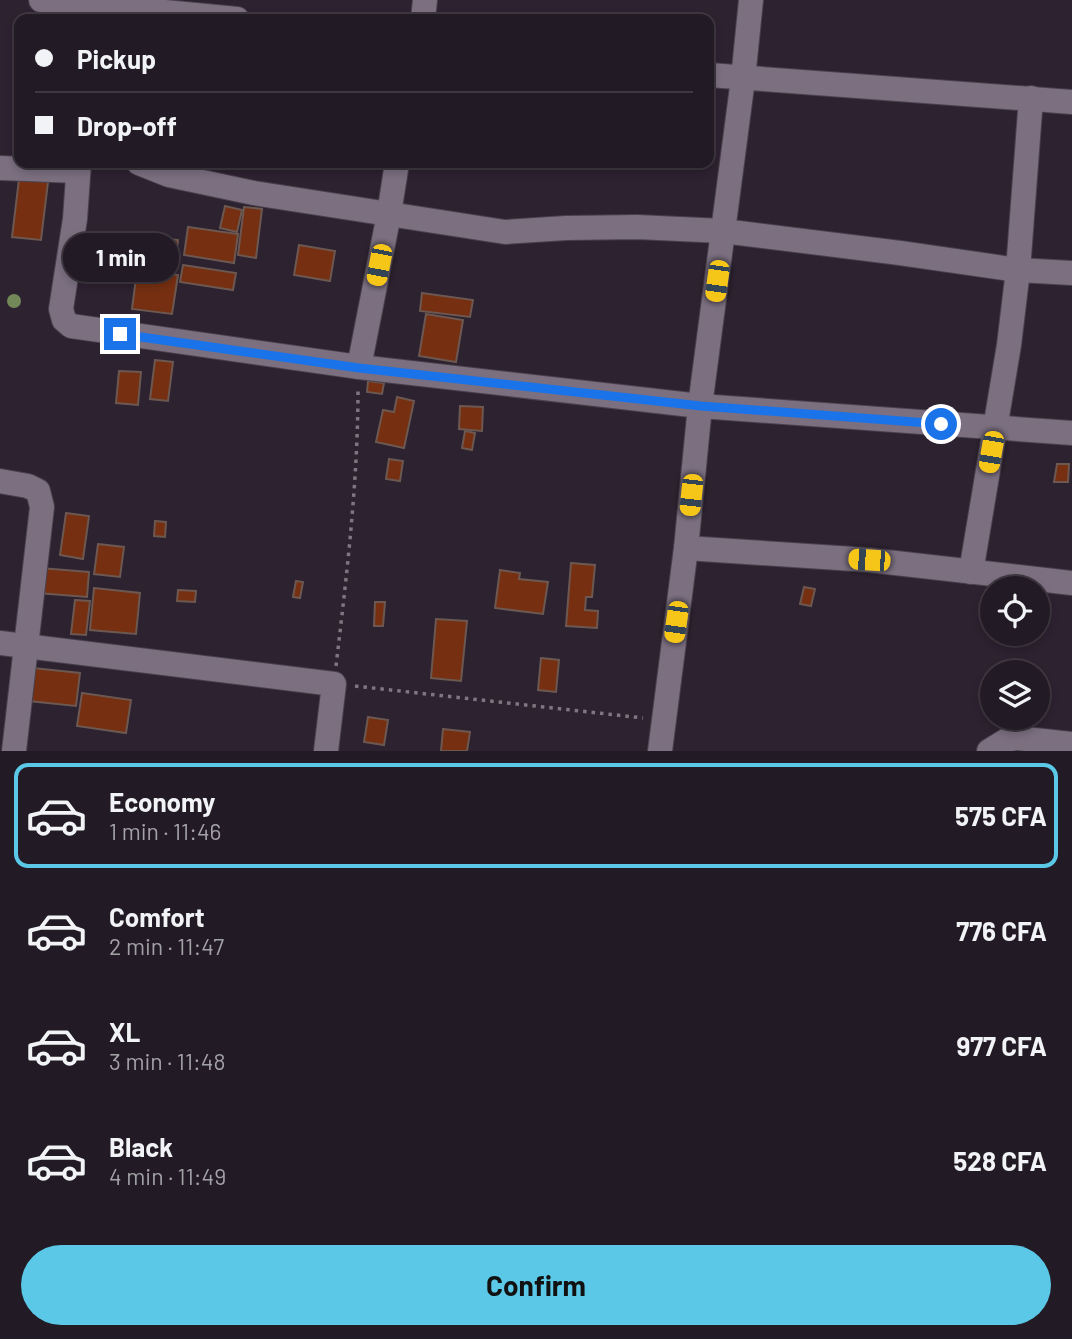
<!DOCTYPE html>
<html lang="en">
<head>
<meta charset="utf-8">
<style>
  :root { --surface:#221a24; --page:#2e2731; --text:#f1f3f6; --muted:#a2a1a6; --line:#3f3841; --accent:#5bc8e7 }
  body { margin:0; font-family:Barlow,sans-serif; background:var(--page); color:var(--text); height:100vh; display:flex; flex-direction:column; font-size:26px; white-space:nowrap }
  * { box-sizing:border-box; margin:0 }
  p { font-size:23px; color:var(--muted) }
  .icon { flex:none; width:38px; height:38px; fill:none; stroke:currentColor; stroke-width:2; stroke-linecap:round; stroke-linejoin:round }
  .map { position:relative; height:751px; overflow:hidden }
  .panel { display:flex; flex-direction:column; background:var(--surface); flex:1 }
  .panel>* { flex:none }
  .hud { position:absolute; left:14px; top:14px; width:700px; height:154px; border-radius:14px; box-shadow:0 4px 10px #0003,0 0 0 2px var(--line); display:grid; align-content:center; height:154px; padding:0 21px; background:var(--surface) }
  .buttons { position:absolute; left:980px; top:576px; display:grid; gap:14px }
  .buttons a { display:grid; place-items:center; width:70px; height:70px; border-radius:50%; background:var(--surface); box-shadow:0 4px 10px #0003,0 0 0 2px var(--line); font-size:35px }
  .end { position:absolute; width:32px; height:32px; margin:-16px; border:9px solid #1a73e8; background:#fff; box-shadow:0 0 0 4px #fff }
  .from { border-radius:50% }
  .bubble { position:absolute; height:49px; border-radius:24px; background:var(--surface); box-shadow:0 4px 10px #0003,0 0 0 2px var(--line); font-size:23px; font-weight:700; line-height:49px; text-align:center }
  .car { position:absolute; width:21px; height:42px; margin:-21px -10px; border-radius:9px; box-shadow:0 0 5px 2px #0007; background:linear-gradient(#f5c518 24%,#345 0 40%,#f5c518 0 76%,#345 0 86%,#f5c518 0) }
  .hud b { display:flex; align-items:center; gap:24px; height:66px; font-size:26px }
  .hud b+b { border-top:2px solid var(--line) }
  .hud i { width:18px; height:18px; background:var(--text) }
  ul { padding:12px 0 0; list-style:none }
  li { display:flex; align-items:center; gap:21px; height:105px; margin:0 14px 10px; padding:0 7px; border:4px solid transparent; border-radius:14px }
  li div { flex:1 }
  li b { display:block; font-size:26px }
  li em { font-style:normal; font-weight:700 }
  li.on { border-color:var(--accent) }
  li>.icon { width:63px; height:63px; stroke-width:1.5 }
  .cta { display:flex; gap:14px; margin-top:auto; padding:14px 21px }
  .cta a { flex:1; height:80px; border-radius:42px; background:var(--accent); color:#111; font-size:28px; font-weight:700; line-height:80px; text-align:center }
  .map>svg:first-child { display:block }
</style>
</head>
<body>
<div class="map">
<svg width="1072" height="751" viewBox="0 0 1072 751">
  <rect width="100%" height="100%" fill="#2d2230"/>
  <g fill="#762f11" stroke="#6c5851" stroke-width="2">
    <path d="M 19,179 L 48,182 L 41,240 L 12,237 Z"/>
    <path d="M 225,206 L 242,210 L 237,232 L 220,228 Z"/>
    <path d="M 244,207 L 262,209 L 256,258 L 238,255 Z"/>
    <path d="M 188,227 L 238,234 L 234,263 L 184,255 Z"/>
    <path d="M 139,235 L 178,240 L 176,257 L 137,253 Z"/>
    <path d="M 299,245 L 335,251 L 330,281 L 294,275 Z"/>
    <path d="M 73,259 L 88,261 L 86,279 L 71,278 Z"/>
    <path d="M 183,265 L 236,273 L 233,290 L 180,282 Z"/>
    <path d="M 137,270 L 178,275 L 172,314 L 132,309 Z"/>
    <path d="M 422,293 L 473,300 L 470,317 L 420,311 Z"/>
    <path d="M 426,314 L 463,320 L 456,362 L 419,356 Z"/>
    <path d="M 155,360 L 173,362 L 168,401 L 150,399 Z"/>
    <path d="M 119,371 L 141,372 L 138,405 L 116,403 Z"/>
    <path d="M 368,381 L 384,383 L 382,394 L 367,392 Z"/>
    <path d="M 397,397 L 414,401 L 404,448 L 376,442 L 383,410 L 394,412 Z"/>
    <path d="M 460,406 L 483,407 L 482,431 L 459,429 Z"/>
    <path d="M 465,431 L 475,433 L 472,450 L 462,448 Z"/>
    <path d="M 389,459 L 403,461 L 400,481 L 386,479 Z"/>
    <path d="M 1057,464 L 1069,464 L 1068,482 L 1054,482 Z"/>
    <path d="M 66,513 L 89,516 L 83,559 L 60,555 Z"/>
    <path d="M 155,521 L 166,522 L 165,537 L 154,536 Z"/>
    <path d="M 98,544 L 124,547 L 120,577 L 94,574 Z"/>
    <path d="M 571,563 L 595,565 L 592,597 L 586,597 L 585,610 L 598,611 L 597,628 L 566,626 Z"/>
    <path d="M 40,568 L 89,572 L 87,597 L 38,593 Z"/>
    <path d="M 500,570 L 520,573 L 519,579 L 548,582 L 543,614 L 495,608 Z"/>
    <path d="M 296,581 L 303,582 L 300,598 L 293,597 Z"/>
    <path d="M 804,587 L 815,589 L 811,606 L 800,604 Z"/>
    <path d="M 94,588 L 140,593 L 136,634 L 90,630 Z"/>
    <path d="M 178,590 L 196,591 L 195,602 L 177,601 Z"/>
    <path d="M 75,600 L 90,601 L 86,635 L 71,634 Z"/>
    <path d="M 375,602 L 385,602 L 383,626 L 374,626 Z"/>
    <path d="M 436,619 L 467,621 L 461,681 L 431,678 Z"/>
    <path d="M 541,658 L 559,660 L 556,692 L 538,690 Z"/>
    <path d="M 33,668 L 80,673 L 76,706 L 29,701 Z"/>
    <path d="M 82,693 L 131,700 L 126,733 L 77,726 Z"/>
    <path d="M 368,717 L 388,720 L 384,745 L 364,742 Z"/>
    <path d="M 443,729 L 470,732 L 467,751 L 441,751 Z"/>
  </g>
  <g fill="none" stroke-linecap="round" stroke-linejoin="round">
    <defs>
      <g id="minor">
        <path d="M 41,0 L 237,19"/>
        <path d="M 423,19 L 425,0"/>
        <path d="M 709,75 L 1072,102"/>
        <path d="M 79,163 L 75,219 L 61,309 L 64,320 L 71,326 L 359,367 L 700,406 L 1072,433"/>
        <path d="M 139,163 L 169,175 L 254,193 L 505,232 L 566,228 L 637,227 L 723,231 L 900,253 L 1018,270 L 1072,273"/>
        <path d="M 0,168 L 78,171"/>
        <path d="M 359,367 L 389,214 L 397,163"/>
        <path d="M 0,481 L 28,486 L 38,491 L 42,507 L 14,751"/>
        <path d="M 686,548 L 869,560 L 1072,583"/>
        <path d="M 971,572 L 1009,345 L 1018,270 L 1031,98"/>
        <path d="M 0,643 L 334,684 L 326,751"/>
        <path d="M 660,751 L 686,548 L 700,406 L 743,79 L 751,0"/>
        <path d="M 989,751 L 1007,740 L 1016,738 L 1072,744"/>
      </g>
    </defs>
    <use href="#minor" stroke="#49414c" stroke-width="26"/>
    <g stroke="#7f7681" stroke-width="3.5" stroke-dasharray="3.5 5" stroke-linecap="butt">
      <path d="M 336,666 C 347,573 358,481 358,388"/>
      <path d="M 355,686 L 643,718"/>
    </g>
    <use href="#minor" stroke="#7b6f80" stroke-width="24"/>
  </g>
  <circle fill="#738858" cx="14" cy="301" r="7"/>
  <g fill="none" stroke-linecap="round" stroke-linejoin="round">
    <path stroke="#1a73e8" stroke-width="9" d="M 120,334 L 359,368 L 701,406 L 941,424"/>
  </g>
</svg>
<div class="buttons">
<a><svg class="icon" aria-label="locate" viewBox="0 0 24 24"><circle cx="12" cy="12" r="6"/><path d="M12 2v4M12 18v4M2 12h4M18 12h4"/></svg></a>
<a><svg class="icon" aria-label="layers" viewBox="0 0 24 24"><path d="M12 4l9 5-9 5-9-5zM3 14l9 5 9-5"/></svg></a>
</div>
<i class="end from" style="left:941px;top:424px"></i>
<i class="end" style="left:120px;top:334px"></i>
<div class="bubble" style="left:63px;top:233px;width:116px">1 min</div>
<i class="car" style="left:379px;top:265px;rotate:191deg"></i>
<i class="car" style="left:717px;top:281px;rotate:188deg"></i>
<i class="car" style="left:991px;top:452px;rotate:190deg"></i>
<i class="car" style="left:691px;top:495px;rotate:186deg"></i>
<i class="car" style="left:869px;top:560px;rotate:274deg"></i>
<i class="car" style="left:676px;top:622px;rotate:188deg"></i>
<div class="hud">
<b><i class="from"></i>Pickup</b>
<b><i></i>Drop-off</b>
</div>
</div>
<section class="panel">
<ul>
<li class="on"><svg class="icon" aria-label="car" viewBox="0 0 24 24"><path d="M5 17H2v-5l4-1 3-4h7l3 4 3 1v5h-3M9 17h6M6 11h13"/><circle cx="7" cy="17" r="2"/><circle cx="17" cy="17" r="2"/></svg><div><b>Economy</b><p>1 min · 11:46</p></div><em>575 CFA</em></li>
<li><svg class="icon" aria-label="car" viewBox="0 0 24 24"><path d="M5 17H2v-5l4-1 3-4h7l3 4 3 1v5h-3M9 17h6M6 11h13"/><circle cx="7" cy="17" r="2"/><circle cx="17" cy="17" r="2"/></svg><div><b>Comfort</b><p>2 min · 11:47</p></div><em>776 CFA</em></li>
<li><svg class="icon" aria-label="car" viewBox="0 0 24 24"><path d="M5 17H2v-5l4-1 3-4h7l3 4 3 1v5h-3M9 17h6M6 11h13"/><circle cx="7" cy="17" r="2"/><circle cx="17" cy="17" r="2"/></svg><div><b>XL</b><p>3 min · 11:48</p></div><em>977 CFA</em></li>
<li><svg class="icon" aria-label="car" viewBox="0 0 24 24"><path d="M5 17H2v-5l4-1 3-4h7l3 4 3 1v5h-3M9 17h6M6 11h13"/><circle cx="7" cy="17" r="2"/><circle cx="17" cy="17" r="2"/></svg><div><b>Black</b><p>4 min · 11:49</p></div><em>528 CFA</em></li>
</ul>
<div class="cta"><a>Confirm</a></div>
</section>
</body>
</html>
